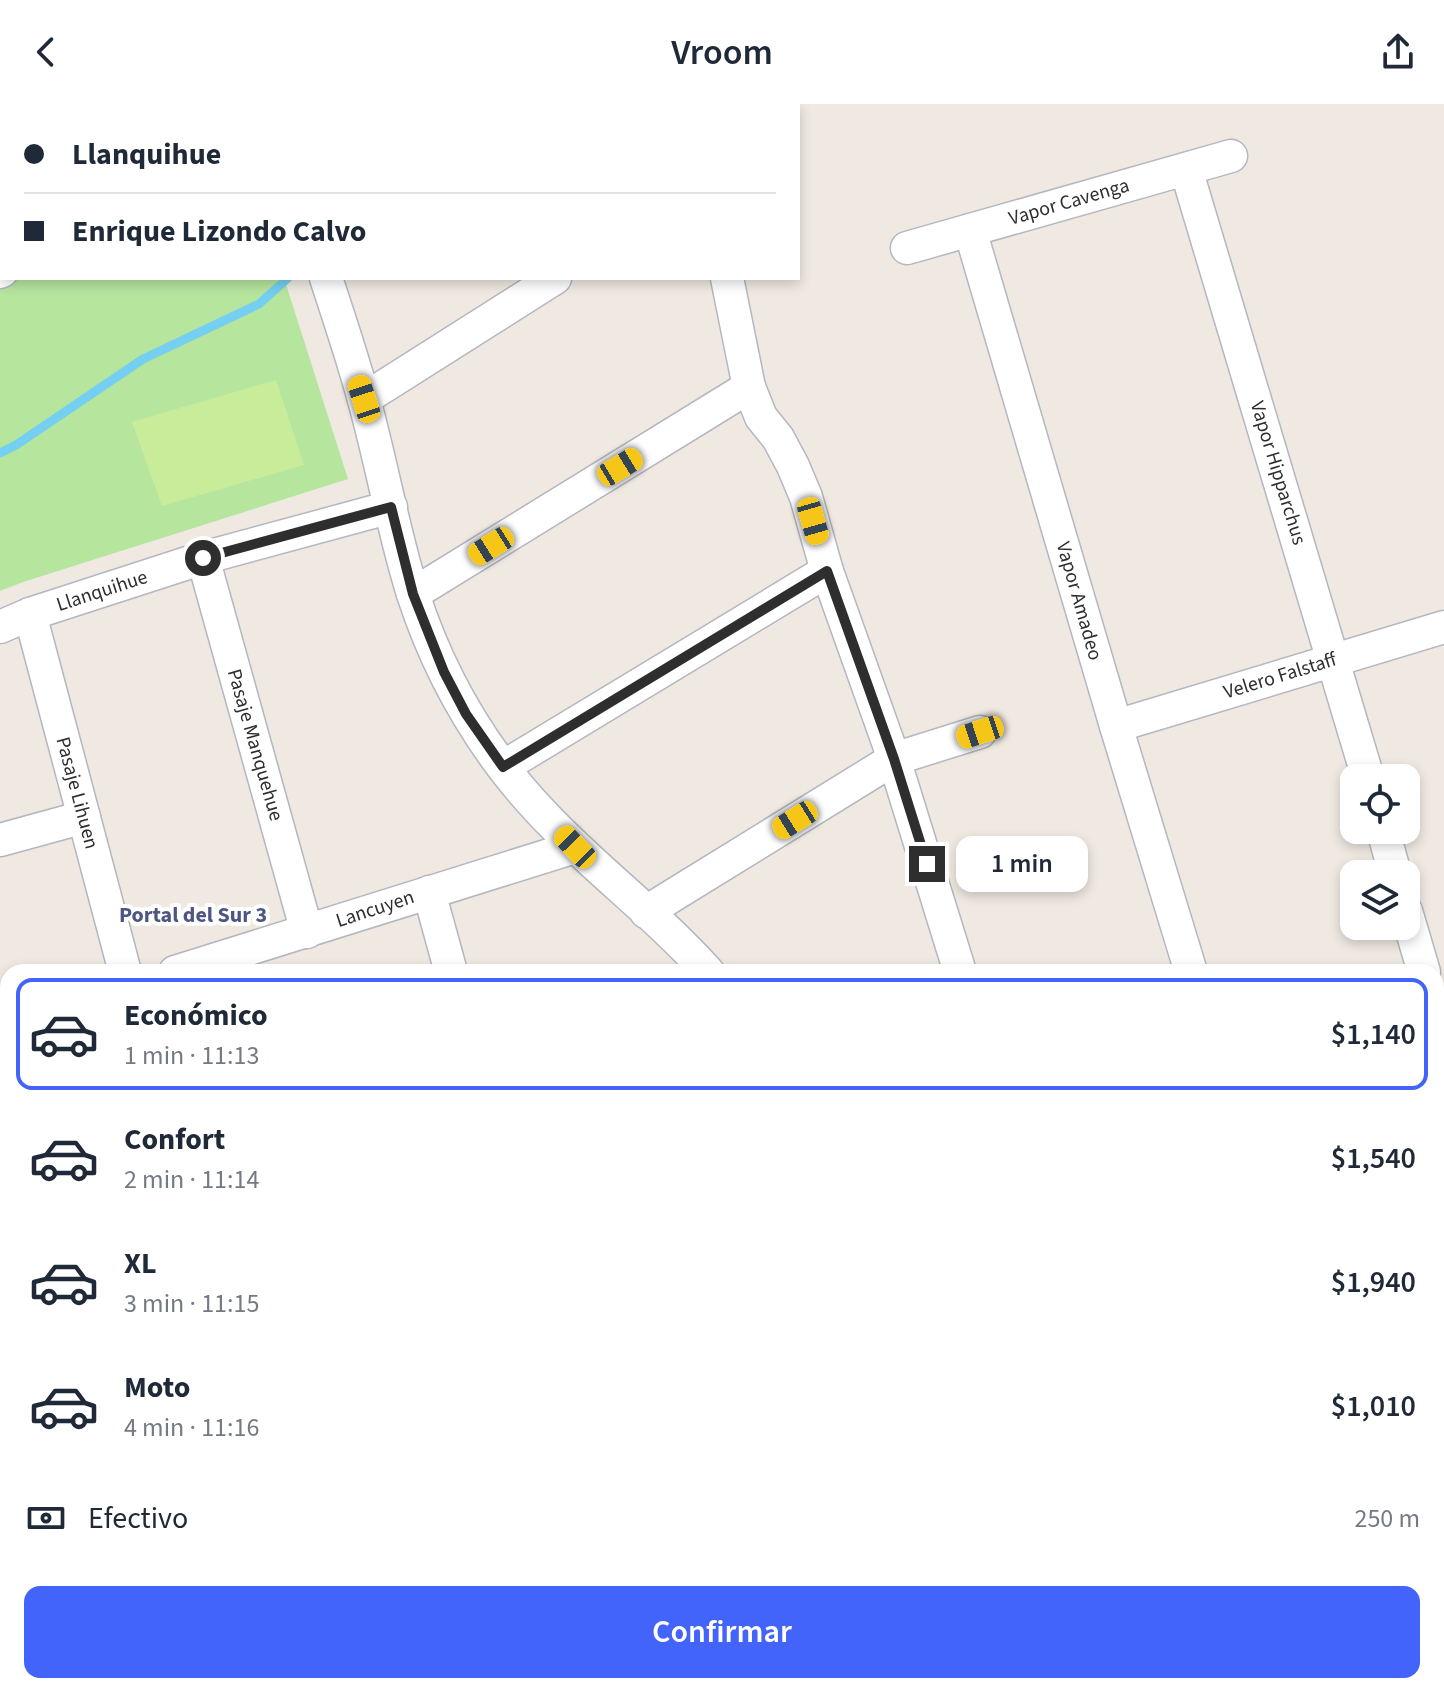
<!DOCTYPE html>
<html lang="es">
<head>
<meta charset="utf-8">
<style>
  :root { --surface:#fff; --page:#f6f6f7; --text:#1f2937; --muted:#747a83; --line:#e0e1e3; --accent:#4264fb }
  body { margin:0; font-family:"Source Sans 3",sans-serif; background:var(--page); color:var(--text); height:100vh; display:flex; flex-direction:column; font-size:30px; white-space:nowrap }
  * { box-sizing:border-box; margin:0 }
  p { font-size:26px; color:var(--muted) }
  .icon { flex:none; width:44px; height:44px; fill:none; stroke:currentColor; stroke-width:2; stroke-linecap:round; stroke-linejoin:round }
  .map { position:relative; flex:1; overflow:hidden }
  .details { position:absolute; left:0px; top:860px; width:1444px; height:730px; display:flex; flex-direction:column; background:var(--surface); border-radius:24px 24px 0 0; box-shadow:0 4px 12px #0003 }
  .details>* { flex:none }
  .top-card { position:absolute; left:0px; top:0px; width:800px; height:176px; box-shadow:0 4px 12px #0003; display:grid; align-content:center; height:176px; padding:0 24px; background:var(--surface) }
  .controls { position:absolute; left:1340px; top:660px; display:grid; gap:16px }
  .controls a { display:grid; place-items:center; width:80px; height:80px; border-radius:16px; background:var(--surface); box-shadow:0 4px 12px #0003; font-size:40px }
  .end { position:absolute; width:36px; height:36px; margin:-18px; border:10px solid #2e2e2e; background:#fff; box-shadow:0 0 0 4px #fff }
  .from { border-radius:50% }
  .bubble { position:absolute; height:56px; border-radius:16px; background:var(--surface); box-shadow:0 4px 12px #0003; font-size:26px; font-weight:600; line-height:56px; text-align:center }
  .car { position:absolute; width:24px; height:48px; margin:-24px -12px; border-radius:10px; box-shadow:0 0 6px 2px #0007; background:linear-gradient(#f5c518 24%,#345 0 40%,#f5c518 0 76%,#345 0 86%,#f5c518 0) }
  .top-card b { display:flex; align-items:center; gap:28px; height:76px; font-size:30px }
  .top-card b+b { border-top:2px solid var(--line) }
  .top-card i { width:20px; height:20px; background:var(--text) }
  ul { padding:14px 0 0; list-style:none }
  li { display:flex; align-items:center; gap:24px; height:112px; margin:0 16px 12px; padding:0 8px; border:4px solid transparent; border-radius:16px }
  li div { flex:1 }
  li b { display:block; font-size:30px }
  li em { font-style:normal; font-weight:600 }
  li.active { border-color:var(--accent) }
  li>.icon { width:72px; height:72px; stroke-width:1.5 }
  .pay { display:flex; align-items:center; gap:20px; height:88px; padding:0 24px; font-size:30px }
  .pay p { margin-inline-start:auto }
  .primary-button { display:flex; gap:16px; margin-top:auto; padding:16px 24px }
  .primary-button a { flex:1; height:92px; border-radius:16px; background:var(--accent); color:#fff; font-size:32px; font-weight:600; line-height:92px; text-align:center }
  header { display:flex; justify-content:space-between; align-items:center; height:104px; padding:0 24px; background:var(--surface); font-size:36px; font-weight:600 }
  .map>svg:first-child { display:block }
</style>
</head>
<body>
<header><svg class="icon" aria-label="back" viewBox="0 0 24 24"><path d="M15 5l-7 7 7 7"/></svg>Vroom<svg class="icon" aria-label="share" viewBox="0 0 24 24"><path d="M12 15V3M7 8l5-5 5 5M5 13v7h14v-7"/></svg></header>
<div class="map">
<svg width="1444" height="1589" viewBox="0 0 1444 1589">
  <rect width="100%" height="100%" fill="#efe9e1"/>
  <g fill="#b6e59e">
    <path d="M 12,174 L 284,174 L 348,375 L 23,478 L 0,487 L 0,178 Z"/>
    <path d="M 8,1326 L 8,1469 L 5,1471 L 0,1466 L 0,1329 Z"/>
    <path d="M 1164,1582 L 1300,1582 L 1302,1589 L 1163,1589 Z"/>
  </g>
  <path fill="#c9ec9a" d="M 276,276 L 304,361 L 162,402 L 132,318 Z"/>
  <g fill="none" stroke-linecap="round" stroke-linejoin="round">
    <g stroke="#75cff0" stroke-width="9">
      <path d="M 453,2 L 454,0"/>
      <path d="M 0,349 L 16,341 L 143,255 L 259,200 L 288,174"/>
    </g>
    <defs>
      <g id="minor">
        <path d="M 272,0 L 272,2"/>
        <path d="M 1186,65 L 1368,674"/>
        <path d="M 970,126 L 1116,622 L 1191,868"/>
        <path d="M 907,144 L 1231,52"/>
        <path d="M 0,168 L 2,167"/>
        <path d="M 326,174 C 339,214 353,255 364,296 C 382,360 393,427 413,490 C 433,552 463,610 502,662 C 561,741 643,796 708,868"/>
        <path d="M 727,174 L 749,283 L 761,313 L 778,334 L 793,362 L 806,393 L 827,467 L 894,655 L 960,868"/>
        <path d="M 364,295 L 555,174"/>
        <path d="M 203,454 L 307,828"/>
        <path d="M 413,490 L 749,283"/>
        <path d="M 30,510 L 125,868"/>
        <path d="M 0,523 L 30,510 L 203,454 L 391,403"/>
        <path d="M 1116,622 L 1444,523"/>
        <path d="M 503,663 L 827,467"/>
        <path d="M 1383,726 L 1395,770"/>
        <path d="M 0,736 L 84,713"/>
        <path d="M 429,788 L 451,868"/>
        <path d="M 1406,807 L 1424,868"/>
        <path d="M 646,808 L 894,655 L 980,628"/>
        <path d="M 175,868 L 575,743"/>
        <path d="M 1436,911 L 1444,939"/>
        <path d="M 0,920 L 8,918"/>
        <path d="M 0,1114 L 8,1112"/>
        <path d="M 1436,1249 L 1444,1252"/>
        <path d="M 0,1301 L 8,1298"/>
        <path d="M 169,1582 L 171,1589"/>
        <path d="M 450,1582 L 451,1589"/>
        <path d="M 917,1582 L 918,1589"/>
        <path d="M 268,1589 L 288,1582"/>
        <path d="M 1136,1589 L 1139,1582"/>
      </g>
    </defs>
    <use href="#minor" stroke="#b4b7c1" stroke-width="35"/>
    <use href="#minor" stroke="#fff" stroke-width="32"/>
  </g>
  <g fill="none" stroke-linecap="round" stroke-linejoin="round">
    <path stroke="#2e2e2e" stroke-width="10" d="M 203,454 L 391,403 L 413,490 L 444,568 L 466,610 L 503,663 L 827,467 L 894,655 L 927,760"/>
  </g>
  <g text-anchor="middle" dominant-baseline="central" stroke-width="8" stroke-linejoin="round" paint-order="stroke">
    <g font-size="20" fill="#2e2e2e" stroke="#fff">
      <text transform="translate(1069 98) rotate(-16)">Vapor Cavenga</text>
      <text transform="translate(1278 369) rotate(73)">Vapor Hipparchus</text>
      <text transform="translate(102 487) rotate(-18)">Llanquihue</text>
      <text transform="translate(1079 497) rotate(74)">Vapor Amadeo</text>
      <text transform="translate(1280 572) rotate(-17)">Velero Falstaff</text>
      <text transform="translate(255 641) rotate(74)">Pasaje Manquehue</text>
      <text transform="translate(77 689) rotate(75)">Pasaje Lihuen</text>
      <text transform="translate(375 805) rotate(-18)">Lancuyen</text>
    </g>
    <g font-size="22" font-weight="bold" fill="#4d5680" stroke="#fff">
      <text x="193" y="811">Portal del Sur 3</text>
    </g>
  </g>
</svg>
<div class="controls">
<a><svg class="icon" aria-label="locate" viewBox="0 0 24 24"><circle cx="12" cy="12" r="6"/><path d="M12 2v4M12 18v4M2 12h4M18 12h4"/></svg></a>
<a><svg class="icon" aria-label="layers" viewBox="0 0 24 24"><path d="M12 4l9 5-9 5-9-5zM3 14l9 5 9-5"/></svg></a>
</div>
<i class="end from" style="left:203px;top:454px"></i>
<i class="end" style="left:927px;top:760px"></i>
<div class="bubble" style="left:956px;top:732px;width:132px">1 min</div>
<i class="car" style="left:364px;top:295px;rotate:342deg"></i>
<i class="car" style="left:620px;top:363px;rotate:59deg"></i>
<i class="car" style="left:813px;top:417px;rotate:164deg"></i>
<i class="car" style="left:491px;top:442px;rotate:238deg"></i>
<i class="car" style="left:980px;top:628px;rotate:252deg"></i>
<i class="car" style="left:795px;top:716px;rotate:238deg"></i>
<i class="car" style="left:575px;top:743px;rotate:316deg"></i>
<div class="top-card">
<b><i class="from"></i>Llanquihue</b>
<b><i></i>Enrique Lizondo Calvo</b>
</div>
<section class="details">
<ul>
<li class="active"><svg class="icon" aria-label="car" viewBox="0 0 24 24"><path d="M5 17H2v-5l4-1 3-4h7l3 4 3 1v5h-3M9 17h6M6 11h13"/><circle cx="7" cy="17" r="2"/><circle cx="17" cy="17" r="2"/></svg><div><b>Económico</b><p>1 min · 11:13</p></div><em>$1,140</em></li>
<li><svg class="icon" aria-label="car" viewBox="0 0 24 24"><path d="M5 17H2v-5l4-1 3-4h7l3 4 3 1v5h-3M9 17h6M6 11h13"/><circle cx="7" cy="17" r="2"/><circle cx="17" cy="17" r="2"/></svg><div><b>Confort</b><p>2 min · 11:14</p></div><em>$1,540</em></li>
<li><svg class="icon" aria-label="car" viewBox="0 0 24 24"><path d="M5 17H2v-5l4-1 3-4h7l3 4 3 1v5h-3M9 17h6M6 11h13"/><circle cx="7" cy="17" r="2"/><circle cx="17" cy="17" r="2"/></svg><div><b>XL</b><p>3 min · 11:15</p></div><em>$1,940</em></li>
<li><svg class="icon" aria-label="car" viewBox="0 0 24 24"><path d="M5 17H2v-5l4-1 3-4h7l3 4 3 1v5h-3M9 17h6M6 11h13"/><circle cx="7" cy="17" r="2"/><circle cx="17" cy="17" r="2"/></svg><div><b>Moto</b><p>4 min · 11:16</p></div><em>$1,010</em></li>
</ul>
<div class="pay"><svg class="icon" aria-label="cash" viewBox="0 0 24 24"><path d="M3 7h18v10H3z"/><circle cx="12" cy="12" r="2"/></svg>Efectivo<p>250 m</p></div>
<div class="primary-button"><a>Confirmar</a></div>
</section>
</div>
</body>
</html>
